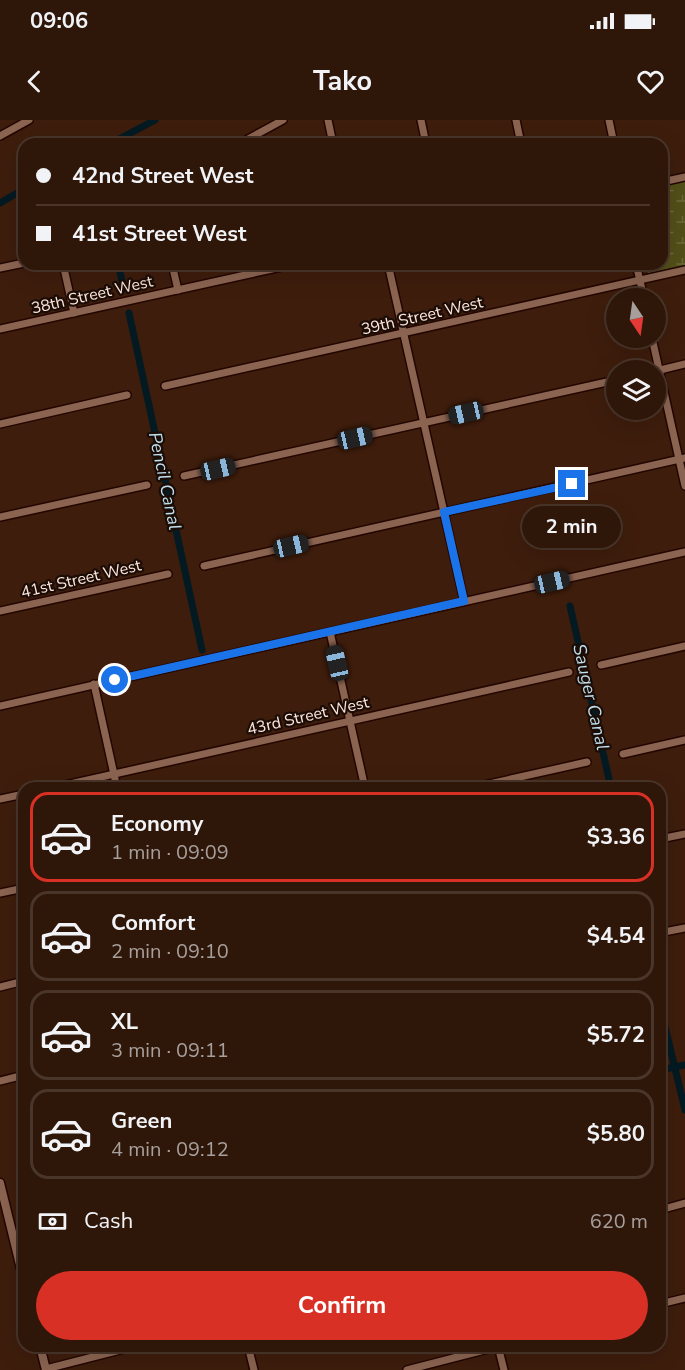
<!DOCTYPE html>
<html lang="en">
<head>
<meta charset="utf-8">
<style>
  :root { --surface:#2e1609; --page:#3a2317; --text:#f1f3f6; --muted:#a79f9c; --line:#49352a; --accent:#d93025 }
  body { margin:0; font-family:"Nunito Sans",sans-serif; background:var(--page); color:var(--text); height:100vh; display:flex; flex-direction:column; font-size:22px; white-space:nowrap }
  * { box-sizing:border-box; margin:0 }
  p { font-size:20px; color:var(--muted) }
  .icon { flex:none; width:33px; height:33px; fill:none; stroke:currentColor; stroke-width:2; stroke-linecap:round; stroke-linejoin:round }
  .map { position:relative; flex:1; overflow:hidden }
  .panel { position:absolute; left:18px; top:662px; width:648px; height:570px; display:flex; flex-direction:column; background:var(--surface); border-radius:18px; box-shadow:0 6px 24px #0002,0 0 0 2px var(--line) }
  .panel>* { flex:none }
  .banner { position:absolute; left:18px; top:18px; width:650px; height:132px; border-radius:18px; box-shadow:0 6px 24px #0002,0 0 0 2px var(--line); display:grid; align-content:center; height:132px; padding:0 18px; background:var(--surface) }
  .needle { width:39px; rotate:167deg }
  .fabs { position:absolute; left:606px; top:168px; display:grid; gap:12px }
  .fabs a { display:grid; place-items:center; width:60px; height:60px; border-radius:50%; background:var(--surface); box-shadow:0 6px 24px #0002,0 0 0 2px var(--line); font-size:30px }
  .end { position:absolute; width:27px; height:27px; margin:-14px; border:8px solid #1a73e8; background:#fff; box-shadow:0 0 0 3px #fff }
  .from { border-radius:50% }
  .bubble { position:absolute; height:42px; border-radius:21px; background:var(--surface); box-shadow:0 6px 24px #0002,0 0 0 2px var(--line); font-size:20px; font-weight:700; line-height:42px; text-align:center }
  .car { position:absolute; width:18px; height:36px; margin:-18px -9px; border-radius:8px; box-shadow:0 0 4px 2px #0007; background:linear-gradient(#222 24%,#8ab4d8 0 40%,#222 0 76%,#8ab4d8 0 86%,#222 0) }
  .banner b { display:flex; align-items:center; gap:21px; height:57px; font-size:22px }
  .banner b+b { border-top:2px solid var(--line) }
  .banner i { width:15px; height:15px; background:var(--text) }
  ul { padding:10px 0 0; list-style:none }
  li { display:flex; align-items:center; gap:18px; height:90px; margin:0 12px 9px; padding:0 6px; border:3px solid var(--line); border-radius:18px }
  li div { flex:1 }
  li b { display:block; font-size:22px }
  li em { font-style:normal; font-weight:700 }
  li.selected { border-color:var(--accent) }
  li>.icon { width:54px; height:54px; stroke-width:1.5 }
  .pay { display:flex; align-items:center; gap:15px; height:66px; padding:0 18px; font-size:22px }
  .pay p { margin-inline-start:auto }
  .button { display:flex; gap:12px; margin-top:auto; padding:12px 18px }
  .button a { flex:1; height:69px; border-radius:36px; background:var(--accent); color:#fff; font-size:24px; font-weight:700; line-height:69px; text-align:center }
  .status { display:flex; justify-content:space-between; align-items:center; height:42px; padding:0 30px; background:var(--surface); direction:ltr }
  .status svg { height:16px; fill:currentColor }
  header { display:flex; justify-content:space-between; align-items:center; height:78px; padding:0 18px; background:var(--surface); font-size:27px; font-weight:700 }
  .map>svg:first-child { display:block }
</style>
</head>
<body>
<div class="status"><b>09:06</b><svg viewBox="0 0 49 12"><path d="M0 12V9h3v3zM5 12V6h3v6zM10 12V3h3v9zM15 12V0h3v12zM26 1h20v11H26zM47 4h2v5h-2z"/></svg></div>
<header><svg class="icon" aria-label="back" viewBox="0 0 24 24"><path d="M15 5l-7 7 7 7"/></svg>Tako<svg class="icon" aria-label="heart" viewBox="0 0 24 24"><path d="M12 20l-8-8c-3-5 5-10 8-4 3-6 11-1 8 4z"/></svg></header>
<div class="map">
<svg width="685" height="1250" viewBox="0 0 685 1250">
  <defs>
    <pattern id="wetland-marsh" width="20" height="14" patternUnits="userSpaceOnUse" patternTransform="scale(1.5)"><rect width="20" height="14" fill="#524f19"/><path d="M1 5h8M5 5V1M11 12h8M15 12V8" fill="none" stroke="#6c683a"/></pattern>
  </defs>
  <rect width="100%" height="100%" fill="#3e1d0c"/>
  <path fill="url(#wetland-marsh)" d="M 685,57 L 685,152 L 653,159 L 641,144 L 662,144 L 662,62 Z"/>
  <g fill="none" stroke-linecap="round" stroke-linejoin="round">
    <g stroke="#041a22" stroke-width="7">
      <path d="M 110,24 L 155,0"/>
      <path d="M 0,83 L 24,69"/>
      <path d="M 118,144 L 124,169"/>
      <path d="M 129,193 L 202,530"/>
      <path d="M 570,486 L 611,668"/>
      <path d="M 660,886 L 685,990"/>
      <path d="M 660,950 L 685,945"/>
      <path d="M 23,1070 L 24,1070"/>
    </g>
    <defs>
      <g id="minor">
        <path d="M 328,0 L 333,24"/>
        <path d="M 421,0 L 426,24"/>
        <path d="M 516,0 L 521,24"/>
        <path d="M 609,0 L 614,24"/>
        <path d="M 0,16 L 29,0"/>
        <path d="M 239,24 L 283,0"/>
        <path d="M 662,62 L 685,57"/>
        <path d="M 63,144 L 74,193"/>
        <path d="M 172,144 L 178,170"/>
        <path d="M 388,144 L 464,481"/>
        <path d="M 636,144 L 644,178"/>
        <path d="M 0,148 L 24,143"/>
        <path d="M 0,209 L 295,144"/>
        <path d="M 652,218 L 685,366"/>
        <path d="M 656,251 L 685,244"/>
        <path d="M 165,266 L 685,150"/>
        <path d="M 0,304 L 127,275"/>
        <path d="M 184,356 L 616,260"/>
        <path d="M 0,397 L 147,365"/>
        <path d="M 204,446 L 685,338"/>
        <path d="M 0,491 L 168,454"/>
        <path d="M 330,512 L 365,668"/>
        <path d="M 601,545 L 685,526"/>
        <path d="M 94,564 L 117,668"/>
        <path d="M 0,586 L 685,432"/>
        <path d="M 623,634 L 685,620"/>
        <path d="M 52,668 L 569,552"/>
        <path d="M 471,668 L 587,642"/>
        <path d="M 0,679 L 24,674"/>
        <path d="M 660,719 L 685,714"/>
        <path d="M 0,773 L 24,768"/>
        <path d="M 664,812 L 685,808"/>
        <path d="M 0,867 L 24,861"/>
        <path d="M 0,961 L 24,955"/>
        <path d="M 660,1090 L 685,1083"/>
        <path d="M 660,1184 L 685,1178"/>
        <path d="M 248,1226 L 254,1250"/>
        <path d="M 498,1226 L 504,1250"/>
        <path d="M 46,1249 L 136,1226"/>
        <path d="M 407,1250 L 500,1226"/>
      </g>
      <g id="tertiary">
        <path d="M 0,1063 L 24,1161"/>
        <path d="M 40,1226 L 46,1250"/>
      </g>
    </defs>
    <use href="#minor" stroke="#240600" stroke-width="10"/>
    <use href="#tertiary" stroke="#240600" stroke-width="11"/>
    <use href="#minor" stroke="#8b6451" stroke-width="7"/>
    <use href="#tertiary" stroke="#8b6451" stroke-width="8"/>
  </g>
  <g fill="none" stroke-linecap="round" stroke-linejoin="round">
    <path stroke="#1a73e8" stroke-width="8" d="M 115,560 L 464,481 L 444,392 L 572,364"/>
  </g>
  <g text-anchor="middle" dominant-baseline="central" stroke-width="4.5" stroke-linejoin="round" paint-order="stroke">
    <g font-size="16" fill="#fee7dd" stroke="#1b0c06">
      <text transform="translate(92 175) rotate(-13)">38th Street West</text>
      <text transform="translate(422 196) rotate(-13)">39th Street West</text>
      <text transform="translate(81 459) rotate(-13)">41st Street West</text>
      <text transform="translate(308 596) rotate(-13)">43rd Street West</text>
    </g>
    <g font-size="18" font-style="italic" fill="#c0dfed" stroke="#1b0c06">
      <text transform="translate(165 361) rotate(78)">Pencil Canal</text>
      <text transform="translate(591 577) rotate(77)">Sauger Canal</text>
    </g>
  </g>
</svg>
<div class="fabs">
<a><svg class="needle" viewBox="-14 -14 28 28"><path d="M0-13l5 13h-10z" fill="#e53935"/><path d="M0 13l5-13h-10z" fill="#a79f9c"/></svg></a>
<a><svg class="icon" aria-label="layers" viewBox="0 0 24 24"><path d="M12 4l9 5-9 5-9-5zM3 14l9 5 9-5"/></svg></a>
</div>
<i class="end from" style="left:115px;top:560px"></i>
<i class="end" style="left:572px;top:364px"></i>
<div class="bubble" style="left:522px;top:386px;width:99px">2 min</div>
<i class="car" style="left:466px;top:293px;rotate:257deg"></i>
<i class="car" style="left:355px;top:318px;rotate:77deg"></i>
<i class="car" style="left:218px;top:349px;rotate:77deg"></i>
<i class="car" style="left:291px;top:426px;rotate:77deg"></i>
<i class="car" style="left:552px;top:462px;rotate:77deg"></i>
<i class="car" style="left:337px;top:543px;rotate:347deg"></i>
<div class="banner">
<b><i class="from"></i>42nd Street West</b>
<b><i></i>41st Street West</b>
</div>
<section class="panel">
<ul>
<li class="selected"><svg class="icon" aria-label="car" viewBox="0 0 24 24"><path d="M5 17H2v-5l4-1 3-4h7l3 4 3 1v5h-3M9 17h6M6 11h13"/><circle cx="7" cy="17" r="2"/><circle cx="17" cy="17" r="2"/></svg><div><b>Economy</b><p>1 min · 09:09</p></div><em>$3.36</em></li>
<li><svg class="icon" aria-label="car" viewBox="0 0 24 24"><path d="M5 17H2v-5l4-1 3-4h7l3 4 3 1v5h-3M9 17h6M6 11h13"/><circle cx="7" cy="17" r="2"/><circle cx="17" cy="17" r="2"/></svg><div><b>Comfort</b><p>2 min · 09:10</p></div><em>$4.54</em></li>
<li><svg class="icon" aria-label="car" viewBox="0 0 24 24"><path d="M5 17H2v-5l4-1 3-4h7l3 4 3 1v5h-3M9 17h6M6 11h13"/><circle cx="7" cy="17" r="2"/><circle cx="17" cy="17" r="2"/></svg><div><b>XL</b><p>3 min · 09:11</p></div><em>$5.72</em></li>
<li><svg class="icon" aria-label="car" viewBox="0 0 24 24"><path d="M5 17H2v-5l4-1 3-4h7l3 4 3 1v5h-3M9 17h6M6 11h13"/><circle cx="7" cy="17" r="2"/><circle cx="17" cy="17" r="2"/></svg><div><b>Green</b><p>4 min · 09:12</p></div><em>$5.80</em></li>
</ul>
<div class="pay"><svg class="icon" aria-label="cash" viewBox="0 0 24 24"><path d="M3 7h18v10H3z"/><circle cx="12" cy="12" r="2"/></svg>Cash<p>620 m</p></div>
<div class="button"><a>Confirm</a></div>
</section>
</div>
</body>
</html>
